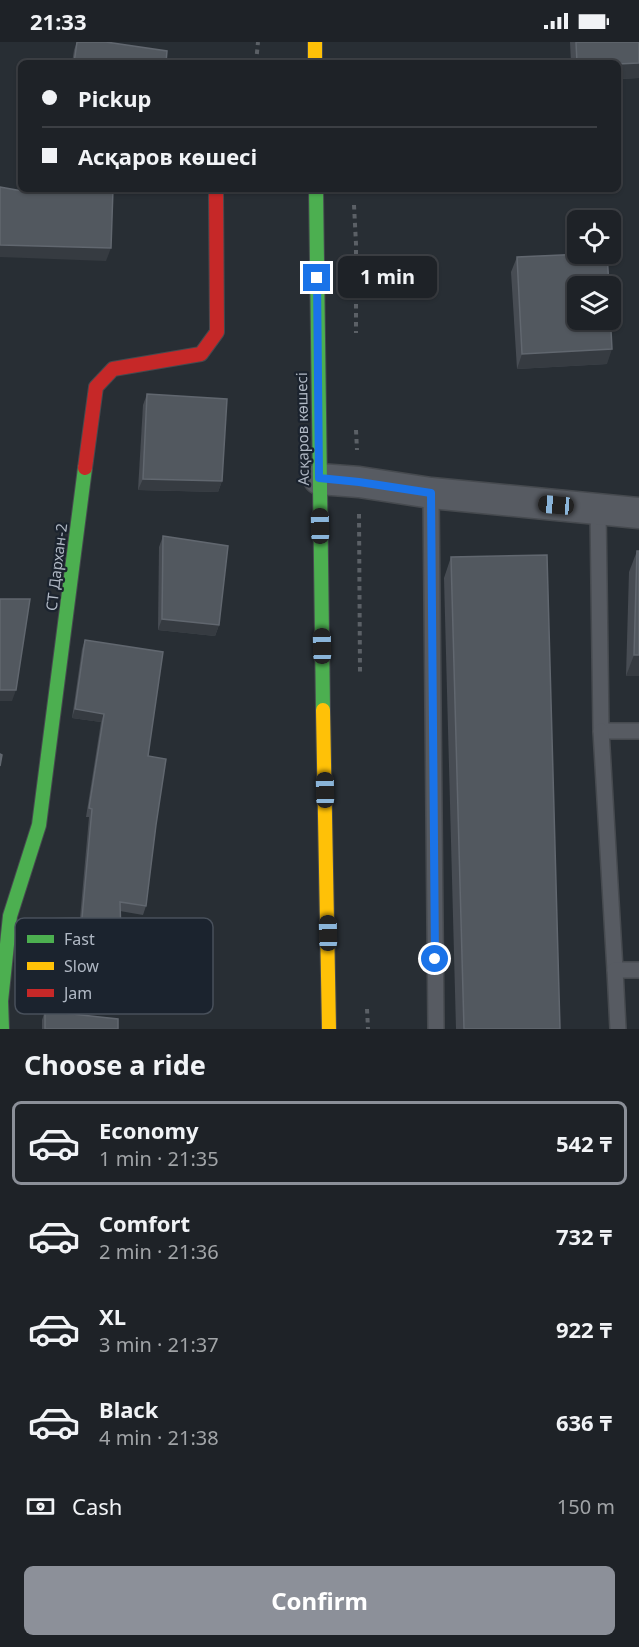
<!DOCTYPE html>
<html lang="en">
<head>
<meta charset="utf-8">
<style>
  :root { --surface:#1e2227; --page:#262a2f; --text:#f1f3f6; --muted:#a1a4a7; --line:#3c3f44; --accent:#8c9099 }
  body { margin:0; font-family:"Noto Sans",sans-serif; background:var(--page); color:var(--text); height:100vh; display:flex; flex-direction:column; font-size:22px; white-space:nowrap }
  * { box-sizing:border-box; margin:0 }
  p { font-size:20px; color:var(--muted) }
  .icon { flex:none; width:33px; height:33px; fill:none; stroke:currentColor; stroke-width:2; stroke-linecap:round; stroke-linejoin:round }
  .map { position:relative; height:987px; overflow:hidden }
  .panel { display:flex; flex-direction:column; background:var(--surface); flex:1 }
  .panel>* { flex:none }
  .top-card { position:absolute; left:18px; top:18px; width:603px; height:132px; border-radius:9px; box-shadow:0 2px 4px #0004,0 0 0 2px var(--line); display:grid; align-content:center; height:132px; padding:0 24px; background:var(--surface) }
  .controls { position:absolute; left:567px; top:168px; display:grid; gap:12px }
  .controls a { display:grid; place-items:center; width:54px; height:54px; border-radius:9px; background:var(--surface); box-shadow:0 2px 4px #0004,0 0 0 2px var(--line); font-size:30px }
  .end { position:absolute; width:27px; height:27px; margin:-14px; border:8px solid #1a73e8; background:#fff; box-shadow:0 0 0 3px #fff }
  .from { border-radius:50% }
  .bubble { position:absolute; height:42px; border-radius:9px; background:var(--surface); box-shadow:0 2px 4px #0004,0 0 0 2px var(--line); font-size:20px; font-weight:700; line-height:42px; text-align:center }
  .car { position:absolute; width:18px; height:36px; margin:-18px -9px; border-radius:8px; box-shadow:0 0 4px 2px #0007; background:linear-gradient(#222 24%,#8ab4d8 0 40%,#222 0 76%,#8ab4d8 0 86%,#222 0) }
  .top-card b { display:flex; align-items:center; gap:21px; height:57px; font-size:22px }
  .top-card b+b { border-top:2px solid var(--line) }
  .top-card i { width:15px; height:15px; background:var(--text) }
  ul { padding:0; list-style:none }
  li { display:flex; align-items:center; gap:18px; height:84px; margin:0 12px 9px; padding:0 12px; border:3px solid transparent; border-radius:9px }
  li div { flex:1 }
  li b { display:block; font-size:22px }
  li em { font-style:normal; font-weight:700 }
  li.active { border-color:var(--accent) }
  li>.icon { width:54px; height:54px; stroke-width:1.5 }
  h2 { padding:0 24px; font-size:27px; line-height:72px }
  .pay { display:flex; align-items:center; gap:15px; height:66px; padding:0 24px; font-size:22px }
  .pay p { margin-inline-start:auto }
  .primary-button { display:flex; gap:12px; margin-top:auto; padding:12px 24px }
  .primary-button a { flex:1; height:69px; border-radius:9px; background:var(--accent); color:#fff; font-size:24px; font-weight:700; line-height:69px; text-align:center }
  .status { display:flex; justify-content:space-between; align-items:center; height:42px; padding:0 30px; background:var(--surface); direction:ltr }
  .status svg { height:16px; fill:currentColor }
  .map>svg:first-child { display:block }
</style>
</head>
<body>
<div class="status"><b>21:33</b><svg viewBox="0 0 49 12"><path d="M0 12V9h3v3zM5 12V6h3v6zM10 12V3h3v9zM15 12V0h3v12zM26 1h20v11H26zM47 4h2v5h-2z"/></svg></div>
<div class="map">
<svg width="639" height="987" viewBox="0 0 639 987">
  <rect width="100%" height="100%" fill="#282e34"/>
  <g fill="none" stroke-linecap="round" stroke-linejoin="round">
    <defs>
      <g id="lane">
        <path d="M 431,451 L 436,987"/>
        <path d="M 598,467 L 601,689 L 639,689"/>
        <path d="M 601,689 L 615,928"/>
        <path d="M 618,987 L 615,928 L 639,928"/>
      </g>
      <path id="street" d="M 319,437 L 359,440 L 431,451 L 639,471"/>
      <g id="fast">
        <path d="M 316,147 L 323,668"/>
        <path d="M 2,987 L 1,959 L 10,874 L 39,783 L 85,426"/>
      </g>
      <g id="slow">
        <path d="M 315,0 L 315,21"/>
        <path d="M 323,668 L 329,987"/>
      </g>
      <path id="jam" d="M 85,426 L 96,345 L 113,327 L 201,312 L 217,290 L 216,147"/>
    </defs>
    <use href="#lane" stroke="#464a4f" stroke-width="18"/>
    <use href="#street" stroke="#464a4f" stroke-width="33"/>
    <use href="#fast" stroke="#464a4f" stroke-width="16"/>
    <use href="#slow" stroke="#464a4f" stroke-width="16"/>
    <use href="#jam" stroke="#464a4f" stroke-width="16"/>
    <g stroke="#5b6066" stroke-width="4" stroke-dasharray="4.5 4.5" stroke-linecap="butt">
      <path d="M 256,21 L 258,0"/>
      <path d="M 354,163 L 356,202 L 356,291"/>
      <path d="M 356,388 L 357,408"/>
      <path d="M 359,472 L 360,630"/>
      <path d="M 367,967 L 368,987"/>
    </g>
    <use href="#lane" stroke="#575b62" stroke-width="15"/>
    <use href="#street" stroke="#575b62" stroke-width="30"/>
    <use href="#fast" stroke="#4caf50" stroke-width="14"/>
    <use href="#slow" stroke="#ffc107" stroke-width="14"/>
    <use href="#jam" stroke="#c62828" stroke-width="14"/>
  </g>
  <g fill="#474c53">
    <path d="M 77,0 L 106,0 L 166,21 L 72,21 L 74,8 Z"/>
    <path d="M 570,0 L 639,0 L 639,36 L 618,37 L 618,21 L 571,21 Z"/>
    <path d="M 517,215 L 607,322 L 517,327 L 511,230 Z"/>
    <path d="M 147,352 L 222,439 L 218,450 L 138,448 L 143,363 Z"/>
    <path d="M 163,494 L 219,583 L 215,594 L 158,588 L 159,505 Z"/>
    <path d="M 637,509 L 639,634 L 626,634 L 629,530 Z"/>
    <path d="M 451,515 L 560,987 L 456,987 L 444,536 Z"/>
    <path d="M 85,598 L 148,714 L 156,783 L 146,864 L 143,873 L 120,869 L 122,926 L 119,935 L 41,938 L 39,886 L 42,877 L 80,876 L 89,775 L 86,775 L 101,680 L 72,676 L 82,607 Z"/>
    <path d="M 45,969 L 118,987 L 42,987 L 42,978 Z"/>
  </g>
  <g fill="#363b41">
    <path d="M 639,21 L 639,36 L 618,37 L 618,22 Z"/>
    <path d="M 0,203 L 111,206 L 106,219 L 0,215 Z"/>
    <path d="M 612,307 L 607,322 L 517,327 L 522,312 Z"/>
    <path d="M 143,437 L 222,439 L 218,450 L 138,448 Z"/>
    <path d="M 162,577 L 219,583 L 215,594 L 158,588 Z"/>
    <path d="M 634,613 L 639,613 L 639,634 L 626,634 Z"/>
    <path d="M 0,648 L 16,648 L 12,659 L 0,659 Z"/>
    <path d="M 75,667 L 104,672 L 101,680 L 72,676 Z"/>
    <path d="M 122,926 L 119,935 L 41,938 L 44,929 Z"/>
  </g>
  <g fill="#52585f" stroke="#61676f" stroke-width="1.5">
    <path d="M 77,0 L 106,0 L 167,9 L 166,21 L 74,21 Z"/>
    <path d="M 576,0 L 639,0 L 639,21 L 618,22 L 618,21 L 577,21 Z"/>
    <path d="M 0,145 L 28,150 L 28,147 L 113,147 L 111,206 L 0,203 Z"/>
    <path d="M 584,212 L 607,212 L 609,244 L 578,244 L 578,278 L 610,278 L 610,270 L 612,307 L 522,312 L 517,215 Z"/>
    <path d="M 147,352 L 227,357 L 222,439 L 143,437 Z"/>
    <path d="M 163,494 L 228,504 L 219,583 L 162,577 Z"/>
    <path d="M 637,509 L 639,509 L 639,613 L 634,613 Z"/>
    <path d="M 547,513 L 560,987 L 464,987 L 451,515 Z"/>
    <path d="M 0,557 L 30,557 L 16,648 L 0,648 Z"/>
    <path d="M 85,598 L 163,610 L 148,714 L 166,717 L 156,783 L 146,864 L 120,860 L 122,926 L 44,929 L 42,877 L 82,876 L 92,767 L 89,766 L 104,672 L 75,667 Z"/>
    <path d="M 0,712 L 2,713 L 0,724 Z"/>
    <path d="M 45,969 L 118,977 L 118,987 L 45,987 Z"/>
  </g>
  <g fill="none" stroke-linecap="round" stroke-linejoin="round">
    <path stroke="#1a73e8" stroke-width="8" d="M 317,236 L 319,436 L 359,440 L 431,451 L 435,917"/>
  </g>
  <g text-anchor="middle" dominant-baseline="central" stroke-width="4.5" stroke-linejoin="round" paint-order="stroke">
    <g font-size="15" fill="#b1b9c5" stroke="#1b232e">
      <text transform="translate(302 387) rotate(-91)">Асқаров көшесі</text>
      <text transform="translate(56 525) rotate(-83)">СТ Дархан-2</text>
    </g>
  </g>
  <rect x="15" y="876" width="198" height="96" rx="9" fill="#1b232e" stroke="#48505b" stroke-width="1.5"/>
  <rect x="27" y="893" width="27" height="8" fill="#4caf50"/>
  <rect x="27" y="920" width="27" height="8" fill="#ffc107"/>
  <rect x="27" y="947" width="27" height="8" fill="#c62828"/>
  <g font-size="16" fill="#b1b9c5">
    <text x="64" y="903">Fast</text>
    <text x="64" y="930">Slow</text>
    <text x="64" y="957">Jam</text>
  </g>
</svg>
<div class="controls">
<a><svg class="icon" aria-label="locate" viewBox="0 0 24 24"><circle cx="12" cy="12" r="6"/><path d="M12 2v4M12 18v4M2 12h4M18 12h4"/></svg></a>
<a><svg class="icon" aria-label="layers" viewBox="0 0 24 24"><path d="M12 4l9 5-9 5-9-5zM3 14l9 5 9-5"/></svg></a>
</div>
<i class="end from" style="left:435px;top:917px"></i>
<i class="end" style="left:317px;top:236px"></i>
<div class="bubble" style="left:338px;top:214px;width:99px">1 min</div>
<i class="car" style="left:556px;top:463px;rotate:275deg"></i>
<i class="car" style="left:320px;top:484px;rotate:359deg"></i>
<i class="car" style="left:322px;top:604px;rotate:359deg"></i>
<i class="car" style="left:325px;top:748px;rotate:359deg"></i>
<i class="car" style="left:328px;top:891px;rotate:359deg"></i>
<div class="top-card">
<b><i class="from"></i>Pickup</b>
<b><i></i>Асқаров көшесі</b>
</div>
</div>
<section class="panel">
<h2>Choose a ride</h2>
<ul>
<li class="active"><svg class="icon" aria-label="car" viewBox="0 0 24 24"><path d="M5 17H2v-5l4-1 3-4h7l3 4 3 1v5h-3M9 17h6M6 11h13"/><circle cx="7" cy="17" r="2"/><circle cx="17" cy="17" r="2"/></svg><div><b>Economy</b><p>1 min · 21:35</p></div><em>542 ₸</em></li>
<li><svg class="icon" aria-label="car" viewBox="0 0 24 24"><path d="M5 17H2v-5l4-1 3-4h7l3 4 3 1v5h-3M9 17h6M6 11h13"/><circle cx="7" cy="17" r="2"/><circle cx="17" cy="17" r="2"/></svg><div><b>Comfort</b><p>2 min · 21:36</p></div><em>732 ₸</em></li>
<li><svg class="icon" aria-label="car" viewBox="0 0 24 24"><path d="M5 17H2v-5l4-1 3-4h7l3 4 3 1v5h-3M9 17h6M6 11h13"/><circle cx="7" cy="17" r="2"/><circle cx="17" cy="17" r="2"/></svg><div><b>XL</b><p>3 min · 21:37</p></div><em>922 ₸</em></li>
<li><svg class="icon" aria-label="car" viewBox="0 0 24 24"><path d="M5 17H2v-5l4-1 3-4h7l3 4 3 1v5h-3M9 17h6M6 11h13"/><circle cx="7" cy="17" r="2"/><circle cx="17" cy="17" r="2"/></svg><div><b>Black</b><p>4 min · 21:38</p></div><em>636 ₸</em></li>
</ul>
<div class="pay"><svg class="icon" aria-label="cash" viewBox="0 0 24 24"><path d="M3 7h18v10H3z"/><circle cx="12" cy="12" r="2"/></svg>Cash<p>150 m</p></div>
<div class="primary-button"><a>Confirm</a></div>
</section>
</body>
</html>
